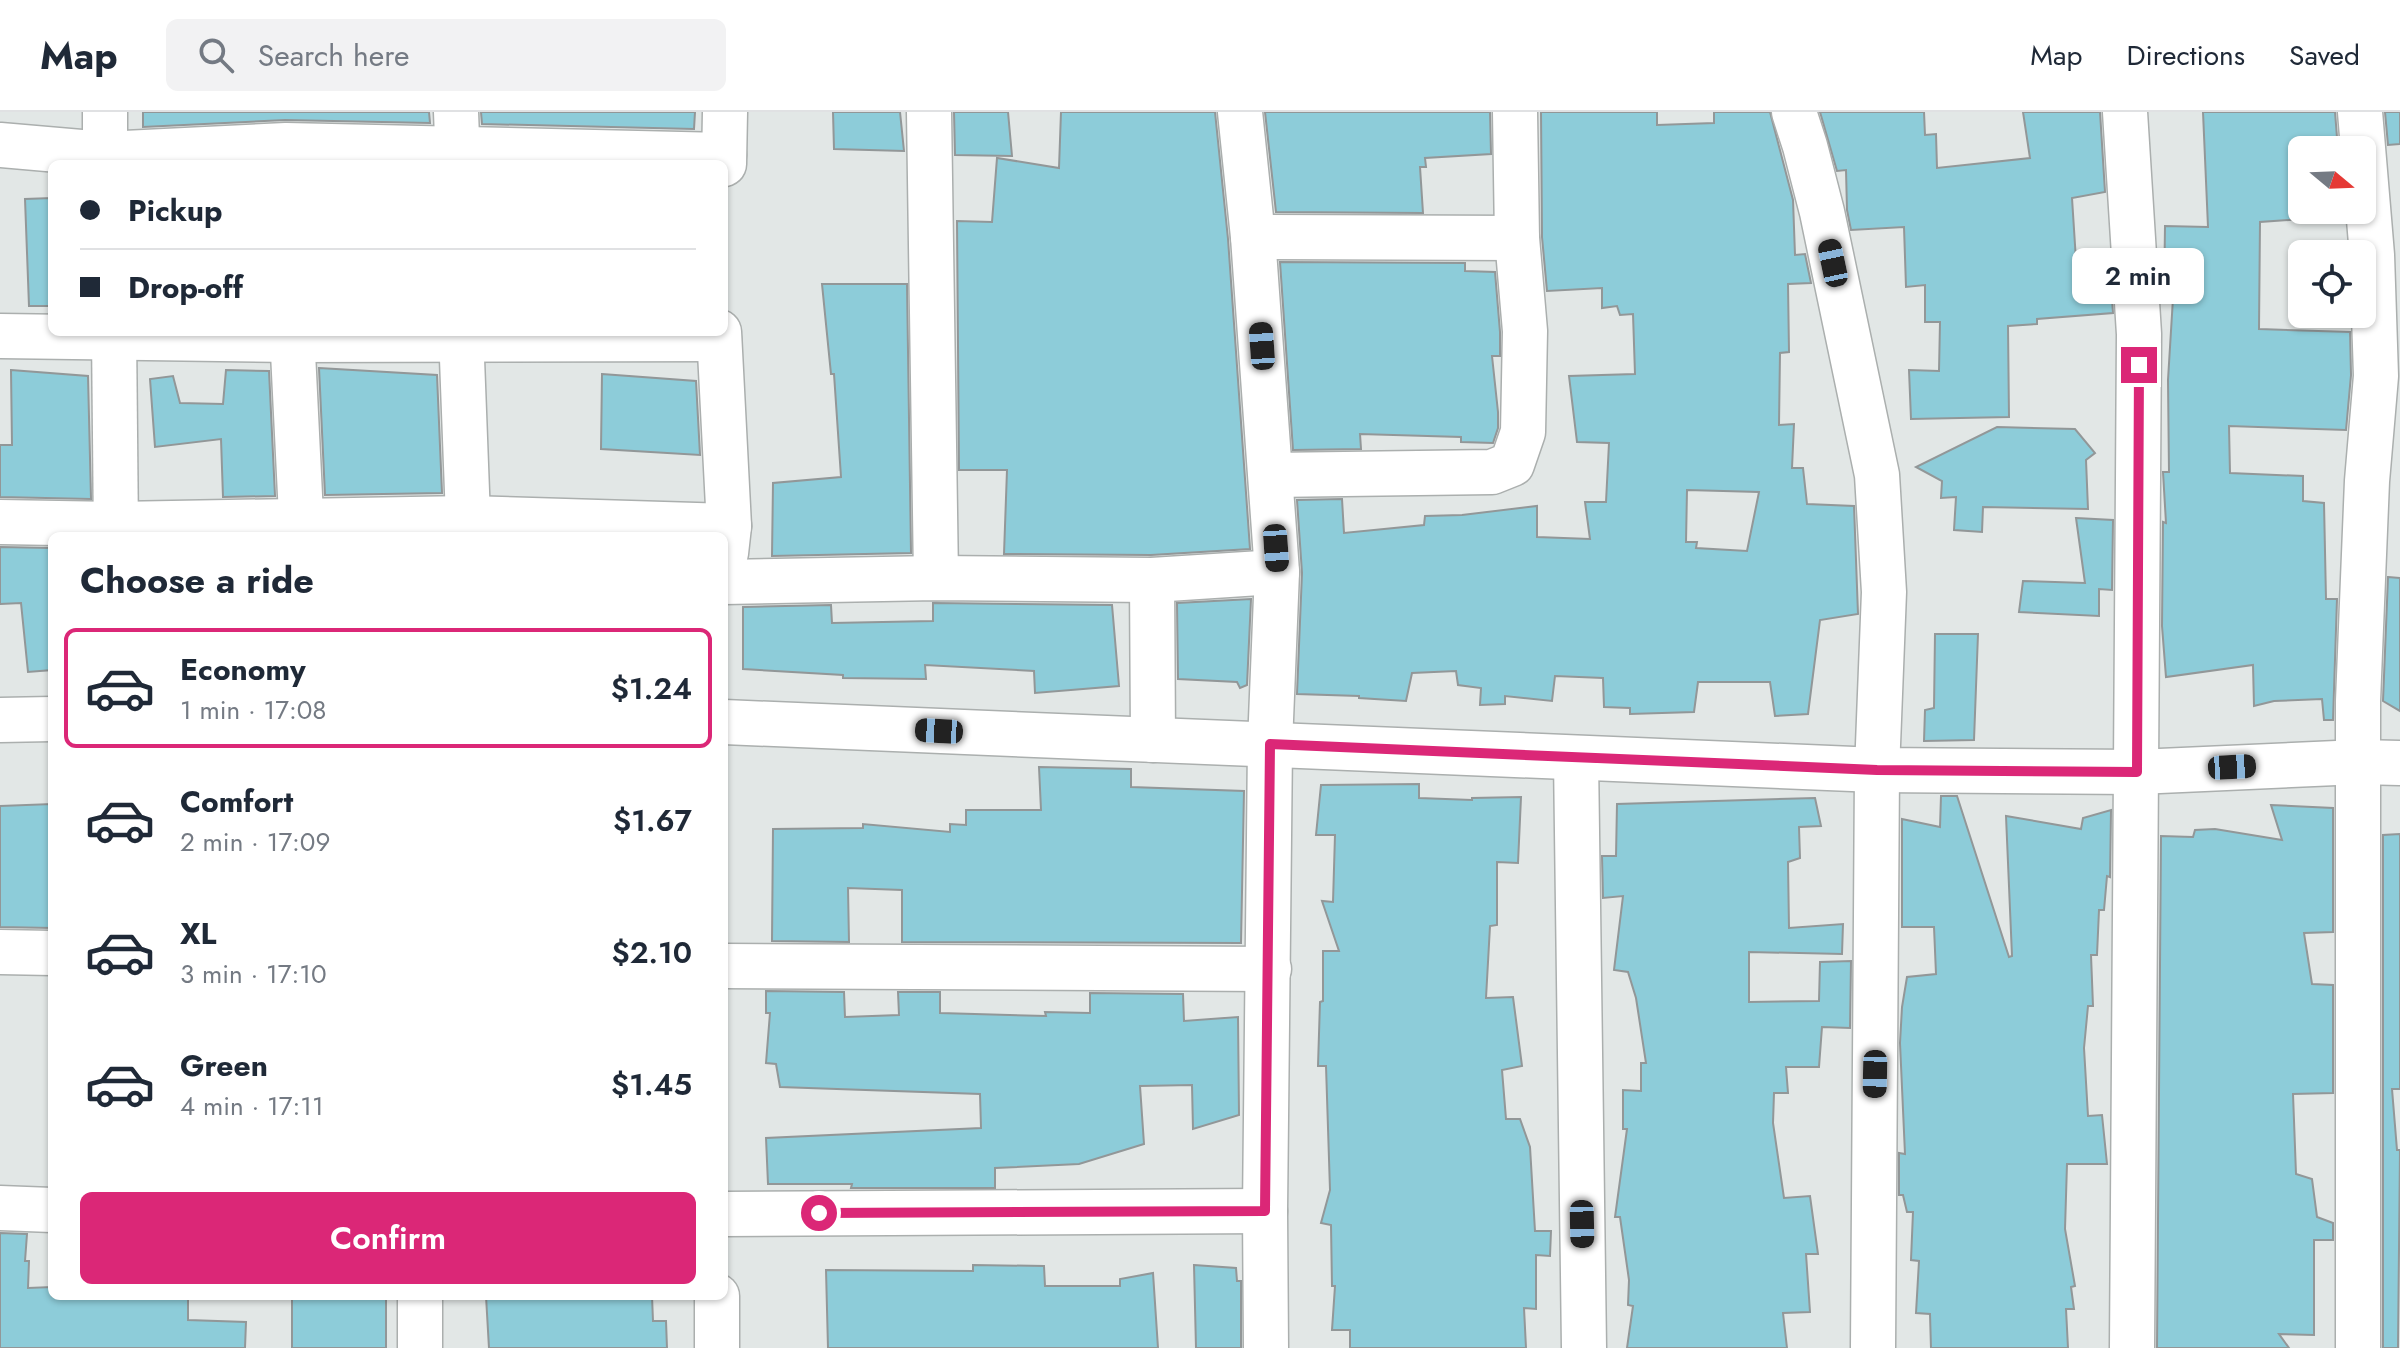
<!DOCTYPE html>
<html lang="en">
<head>
<meta charset="utf-8">
<style>
  :root { --surface:#fff; --page:#f2f2f3; --text:#1f2937; --muted:#747a83; --line:#e0e1e3; --accent:#db2777 }
  body { margin:0; font-family:Jost,sans-serif; background:var(--page); color:var(--text); height:100vh; display:flex; flex-direction:column; font-size:30px; white-space:nowrap }
  * { box-sizing:border-box; margin:0 }
  p { font-size:26px; color:var(--muted) }
  .icon { flex:none; width:44px; height:44px; fill:none; stroke:currentColor; stroke-width:2; stroke-linecap:round; stroke-linejoin:round }
  .map { position:relative; flex:1; overflow:hidden }
  .panel { position:absolute; left:48px; top:420px; width:680px; height:768px; display:flex; flex-direction:column; background:var(--surface); border-radius:12px; box-shadow:0 2px 6px #0004 }
  .panel>* { flex:none }
  .top-card { position:absolute; left:48px; top:48px; width:680px; height:176px; border-radius:12px; box-shadow:0 2px 6px #0004; display:grid; align-content:center; height:176px; padding:0 32px; background:var(--surface) }
  .needle { width:52px; rotate:109deg }
  .tools { position:absolute; left:2288px; top:24px; display:grid; gap:16px }
  .tools a { display:grid; place-items:center; width:88px; height:88px; border-radius:12px; background:var(--surface); box-shadow:0 2px 6px #0004; font-size:40px }
  .end { position:absolute; width:36px; height:36px; margin:-18px; border:10px solid #db2777; background:#fff; box-shadow:0 0 0 4px #fff }
  .from { border-radius:50% }
  .bubble { position:absolute; height:56px; border-radius:12px; background:var(--surface); box-shadow:0 2px 6px #0004; font-size:26px; font-weight:600; line-height:56px; text-align:center }
  .car { position:absolute; width:24px; height:48px; margin:-24px -12px; border-radius:10px; box-shadow:0 0 6px 2px #0007; background:linear-gradient(#222 24%,#8ab4d8 0 40%,#222 0 76%,#8ab4d8 0 86%,#222 0) }
  .top-card b { display:flex; align-items:center; gap:28px; height:76px; font-size:30px }
  .top-card b+b { border-top:2px solid var(--line) }
  .top-card i { width:20px; height:20px; background:var(--text) }
  ul { padding:0; list-style:none }
  li { display:flex; align-items:center; gap:24px; height:120px; margin:0 16px 12px; padding:0 16px; border:4px solid transparent; border-radius:12px }
  li div { flex:1 }
  li b { display:block; font-size:30px }
  li em { font-style:normal; font-weight:600 }
  li.active { border-color:var(--accent) }
  li>.icon { width:72px; height:72px; stroke-width:1.5 }
  h2 { padding:0 32px; font-size:36px; line-height:96px }
  .button { display:flex; gap:16px; margin-top:auto; padding:16px 32px }
  .button a { flex:1; height:92px; border-radius:12px; background:var(--accent); color:#fff; font-size:32px; font-weight:600; line-height:92px; text-align:center }
  header { display:flex; align-items:center; gap:48px; box-sizing:border-box; height:112px; padding:0 40px; background:var(--surface); border-bottom:2px solid var(--line) }
  header strong { font-size:38px }
  nav { display:flex; gap:44px; margin-inline-start:auto; font-size:28px }
  .search { width:560px; height:72px; background:var(--page); display:flex; align-items:center; gap:20px; box-sizing:border-box; padding:0 28px; border-radius:12px; color:var(--muted); font-size:30px }
  .map>svg:first-child { display:block }
</style>
</head>
<body>
<header>
<strong>Map</strong>
<div class="search"><svg class="icon" aria-label="search" viewBox="0 0 24 24"><circle cx="10" cy="10" r="6"/><path d="M15 15l6 6"/></svg>Search here</div>
<nav><a>Map</a><a>Directions</a><a>Saved</a></nav>
</header>
<div class="map">
<svg width="2400" height="1236" viewBox="0 0 2400 1236">
  <rect width="100%" height="100%" fill="#e2e7e6"/>
  <g fill="#8dccd9" stroke="#929798" stroke-width="2" fill-rule="evenodd">
    <path d="M 143,0 L 429,0 L 430,11 L 285,8 L 143,15 Z"/>
    <path d="M 481,0 L 695,0 L 694,17 L 482,12 Z"/>
    <path d="M 833,0 L 900,0 L 904,39 L 834,37 Z"/>
    <path d="M 954,0 L 1008,0 L 1012,44 L 955,43 Z"/>
    <path d="M 1061,0 L 1215,0 L 1228,127 L 1250,437 L 1151,443 L 1004,442 L 1007,358 L 959,358 L 957,109 L 992,110 L 997,46 L 1059,56 Z"/>
    <path d="M 1265,0 L 1490,0 L 1491,42 L 1425,46 L 1426,55 L 1420,55 L 1423,101 L 1276,100 Z"/>
    <path d="M 1541,0 L 1657,0 L 1657,13 L 1714,11 L 1714,0 L 1770,0 L 1793,88 L 1795,143 L 1805,142 L 1811,171 L 1788,172 L 1789,240 L 1780,241 L 1779,313 L 1794,312 L 1792,356 L 1803,356 L 1807,392 L 1854,394 L 1858,502 L 1820,508 L 1808,602 L 1775,604 L 1770,570 L 1698,570 L 1694,600 L 1630,602 L 1630,596 L 1604,595 L 1603,566 L 1555,564 L 1552,589 L 1505,584 L 1505,592 L 1480,593 L 1481,576 L 1458,573 L 1456,559 L 1412,561 L 1406,589 L 1359,586 L 1359,584 L 1297,582 L 1302,461 L 1297,388 L 1342,387 L 1344,421 L 1424,413 L 1425,404 L 1462,403 L 1537,394 L 1537,425 L 1590,427 L 1585,390 L 1606,390 L 1609,331 L 1577,330 L 1569,264 L 1635,262 L 1633,202 L 1620,203 L 1617,194 L 1602,196 L 1602,176 L 1547,179 L 1542,125 ZM 1687,378 L 1759,380 L 1747,439 L 1696,436 L 1697,430 L 1686,430 Z"/>
    <path d="M 1820,0 L 1924,0 L 1925,23 L 1936,22 L 1937,56 L 2030,46 L 2023,0 L 2100,0 L 2105,80 L 2072,86 L 2077,164 L 2110,162 L 2113,201 L 2037,207 L 2037,212 L 2008,214 L 2009,305 L 1911,307 L 1909,258 L 1939,259 L 1940,210 L 1925,210 L 1925,173 L 1906,175 L 1904,115 L 1851,118 L 1847,98 L 1846,58 L 1837,59 Z"/>
    <path d="M 2203,0 L 2335,0 L 2338,38 L 2302,38 L 2302,107 L 2260,110 L 2259,217 L 2350,220 L 2351,263 L 2346,318 L 2229,314 L 2230,361 L 2303,364 L 2303,389 L 2324,391 L 2326,487 L 2337,487 L 2333,608 L 2324,608 L 2322,587 L 2274,589 L 2254,594 L 2253,553 L 2166,565 L 2162,514 L 2163,410 L 2166,411 L 2163,360 L 2169,360 L 2168,268 L 2173,186 L 2164,186 L 2165,114 L 2208,115 Z"/>
    <path d="M 2385,0 L 2400,0 L 2400,32 L 2388,33 Z"/>
    <path d="M 52,86 L 52,194 L 29,194 L 25,87 Z"/>
    <path d="M 1280,150 L 1465,151 L 1465,159 L 1495,160 L 1500,220 L 1500,244 L 1492,244 L 1498,300 L 1498,316 L 1493,331 L 1461,330 L 1461,325 L 1360,322 L 1361,337 L 1293,338 Z"/>
    <path d="M 822,172 L 907,172 L 911,441 L 772,444 L 773,371 L 841,365 L 834,262 L 831,262 Z"/>
    <path d="M 319,256 L 437,263 L 442,381 L 325,383 Z"/>
    <path d="M 11,258 L 88,264 L 91,387 L 0,385 L 0,333 L 12,333 Z"/>
    <path d="M 226,258 L 269,259 L 275,384 L 223,385 L 221,327 L 155,335 L 150,267 L 173,264 L 180,291 L 223,292 Z"/>
    <path d="M 602,262 L 696,269 L 700,343 L 601,337 Z"/>
    <path d="M 1997,315 L 2075,317 L 2095,341 L 2086,348 L 2088,397 L 1983,395 L 1982,420 L 1954,418 L 1956,385 L 1941,386 L 1942,369 L 1916,355 Z"/>
    <path d="M 2076,406 L 2113,408 L 2112,478 L 2099,477 L 2099,504 L 2019,500 L 2023,469 L 2085,471 Z"/>
    <path d="M 0,435 L 52,436 L 52,558 L 28,560 L 21,491 L 0,492 Z"/>
    <path d="M 2388,465 L 2400,466 L 2400,599 L 2383,589 Z"/>
    <path d="M 1251,487 L 1247,573 L 1240,576 L 1237,570 L 1178,567 L 1177,491 Z"/>
    <path d="M 933,491 L 1112,493 L 1119,574 L 1035,581 L 1034,559 L 925,553 L 926,567 L 843,566 L 843,563 L 743,557 L 743,495 L 831,493 L 832,511 L 933,509 Z"/>
    <path d="M 1935,522 L 1978,522 L 1974,628 L 1924,629 L 1925,598 L 1934,596 Z"/>
    <path d="M 1039,655 L 1131,657 L 1131,675 L 1244,679 L 1241,831 L 902,830 L 902,778 L 848,776 L 849,830 L 772,829 L 773,717 L 863,716 L 863,712 L 950,720 L 950,712 L 966,713 L 966,698 L 1041,698 Z"/>
    <path d="M 1419,672 L 1419,686 L 1472,688 L 1472,686 L 1521,685 L 1518,751 L 1497,750 L 1497,813 L 1490,814 L 1486,886 L 1513,885 L 1522,954 L 1502,958 L 1506,1007 L 1520,1007 L 1530,1035 L 1535,1119 L 1551,1119 L 1550,1144 L 1536,1143 L 1536,1197 L 1524,1196 L 1526,1236 L 1350,1236 L 1350,1218 L 1332,1218 L 1335,1174 L 1332,1174 L 1331,1113 L 1321,1111 L 1330,1078 L 1326,954 L 1318,954 L 1320,890 L 1323,889 L 1323,839 L 1339,839 L 1322,789 L 1333,790 L 1335,723 L 1316,723 L 1321,673 Z"/>
    <path d="M 1941,684 L 1957,684 L 2009,845 L 2012,844 L 2006,704 L 2081,717 L 2083,706 L 2111,698 L 2110,765 L 2107,764 L 2104,798 L 2099,798 L 2097,843 L 2091,843 L 2093,894 L 2088,894 L 2084,936 L 2088,1004 L 2102,1003 L 2107,1052 L 2067,1052 L 2065,1117 L 2075,1174 L 2071,1175 L 2074,1197 L 2066,1197 L 2068,1236 L 1931,1236 L 1930,1202 L 1916,1201 L 1919,1149 L 1911,1148 L 1913,1100 L 1907,1100 L 1903,1083 L 1899,1083 L 1899,1041 L 1905,1042 L 1900,931 L 1902,895 L 1907,865 L 1936,862 L 1934,815 L 1902,815 L 1902,707 L 1940,715 Z"/>
    <path d="M 1815,686 L 1821,714 L 1799,715 L 1800,746 L 1788,750 L 1789,816 L 1843,812 L 1842,842 L 1749,840 L 1749,890 L 1819,889 L 1820,850 L 1851,849 L 1850,916 L 1822,915 L 1819,955 L 1786,955 L 1788,981 L 1774,981 L 1773,1011 L 1784,1086 L 1810,1084 L 1818,1142 L 1806,1142 L 1810,1200 L 1783,1201 L 1787,1236 L 1627,1236 L 1633,1194 L 1628,1193 L 1629,1168 L 1620,1105 L 1615,1105 L 1627,1017 L 1623,1017 L 1623,978 L 1641,979 L 1641,951 L 1646,951 L 1636,886 L 1628,860 L 1614,858 L 1623,784 L 1603,786 L 1602,744 L 1616,744 L 1617,692 Z"/>
    <path d="M 52,692 L 52,816 L 0,815 L 0,694 Z"/>
    <path d="M 2271,693 L 2333,696 L 2333,820 L 2304,821 L 2312,872 L 2333,873 L 2333,981 L 2293,982 L 2296,1062 L 2312,1067 L 2317,1105 L 2333,1111 L 2333,1128 L 2314,1128 L 2314,1223 L 2279,1222 L 2289,1236 L 2157,1236 L 2161,724 L 2193,725 L 2195,718 L 2215,717 L 2282,728 Z"/>
    <path d="M 2400,722 L 2400,977 L 2392,977 L 2397,1038 L 2400,1038 L 2398,1236 L 2383,1236 L 2383,723 Z"/>
    <path d="M 766,879 L 844,880 L 845,905 L 899,903 L 898,880 L 940,880 L 940,901 L 1046,904 L 1045,900 L 1090,901 L 1090,881 L 1183,882 L 1184,909 L 1238,905 L 1239,1003 L 1193,1017 L 1192,973 L 1140,974 L 1144,1032 L 1079,1052 L 995,1056 L 995,1076 L 851,1076 L 852,1072 L 768,1072 L 766,1026 L 981,1016 L 980,982 L 780,975 L 776,952 L 766,951 L 770,901 L 766,901 Z"/>
    <path d="M 0,1121 L 27,1122 L 25,1149 L 29,1149 L 28,1176 L 52,1175 L 52,1184 L 188,1185 L 188,1208 L 246,1210 L 245,1236 L 0,1236 Z"/>
    <path d="M 973,1153 L 1044,1154 L 1045,1174 L 1120,1174 L 1120,1167 L 1153,1161 L 1158,1236 L 828,1236 L 826,1158 L 973,1159 Z"/>
    <path d="M 1194,1153 L 1236,1156 L 1237,1169 L 1241,1169 L 1241,1236 L 1196,1236 Z"/>
    <rect x="292" y="1184" width="94" height="52"/>
    <path d="M 486,1184 L 652,1184 L 653,1209 L 666,1209 L 667,1236 L 489,1236 Z"/>
  </g>
  <g fill="none" stroke-linecap="round" stroke-linejoin="round">
    <defs>
      <g id="minor">
        <path d="M 105,0 L 105,52"/>
        <path d="M 456,0 L 458,52"/>
        <path d="M 929,0 L 936,466"/>
        <path d="M 1240,0 L 1253,125 L 1277,460 L 1270,632 L 1265,1099 L 1266,1236"/>
        <path d="M 1794,0 L 1805,34 L 1822,100 L 1877,363 L 1884,480 L 1877,658 L 1873,1236"/>
        <path d="M 2125,0 L 2139,222 L 2132,1236"/>
        <path d="M 0,33 L 104,42 L 286,33 L 724,43"/>
        <path d="M 724,52 L 725,0"/>
        <path d="M 1253,125 L 1517,126"/>
        <path d="M 114,220 L 116,424"/>
        <path d="M 292,220 L 302,424"/>
        <path d="M 461,220 L 468,406"/>
        <path d="M 719,220 L 729,414 L 726,441"/>
        <path d="M 0,224 L 292,228 L 719,227"/>
        <path d="M 1271,363 L 1492,360 L 1512,352 L 1523,320 L 1525,219 L 1517,126 L 1515,0"/>
        <path d="M 0,410 L 116,412 L 468,406 L 729,414"/>
        <path d="M 1152,468 L 1153,628"/>
        <path d="M 724,470 L 936,466 L 1152,468 L 1277,460"/>
        <path d="M 0,608 L 52,607"/>
        <path d="M 724,610 L 1877,658 L 2137,660 L 2359,650 L 2400,651"/>
        <path d="M 1576,646 L 1584,1236"/>
        <path d="M 0,840 L 52,841"/>
        <path d="M 724,854 L 1269,857"/>
        <path d="M 0,1096 L 52,1098"/>
        <path d="M 724,1102 L 1265,1099"/>
        <path d="M 420,1184 L 420,1236"/>
        <path d="M 717,1184 L 717,1236"/>
        <path d="M 2358,1236 L 2358,589 L 2367,369 L 2376,264 L 2372,143 L 2360,0"/>
      </g>
    </defs>
    <use href="#minor" stroke="#abafae" stroke-width="47"/>
    <use href="#minor" stroke="#fff" stroke-width="44"/>
  </g>
  <g fill="none" stroke-linecap="round" stroke-linejoin="round">
    <path stroke="#db2777" stroke-width="10" d="M 819,1101 L 1265,1099 L 1270,632 L 1877,658 L 2137,660 L 2139,253"/>
  </g>
</svg>
<div class="tools">
<a><svg class="needle" viewBox="-14 -14 28 28"><path d="M0-13l5 13h-10z" fill="#e53935"/><path d="M0 13l5-13h-10z" fill="#747a83"/></svg></a>
<a><svg class="icon" aria-label="locate" viewBox="0 0 24 24"><circle cx="12" cy="12" r="6"/><path d="M12 2v4M12 18v4M2 12h4M18 12h4"/></svg></a>
</div>
<i class="end from" style="left:819px;top:1101px"></i>
<i class="end" style="left:2139px;top:253px"></i>
<div class="bubble" style="left:2072px;top:136px;width:132px">2 min</div>
<i class="car" style="left:1833px;top:151px;rotate:348deg"></i>
<i class="car" style="left:1262px;top:234px;rotate:356deg"></i>
<i class="car" style="left:1276px;top:436px;rotate:176deg"></i>
<i class="car" style="left:939px;top:619px;rotate:273deg"></i>
<i class="car" style="left:2232px;top:655px;rotate:87deg"></i>
<i class="car" style="left:1875px;top:962px;rotate:181deg"></i>
<i class="car" style="left:1582px;top:1112px;rotate:179deg"></i>
<div class="top-card">
<b><i class="from"></i>Pickup</b>
<b><i></i>Drop-off</b>
</div>
<section class="panel">
<h2>Choose a ride</h2>
<ul>
<li class="active"><svg class="icon" aria-label="car" viewBox="0 0 24 24"><path d="M5 17H2v-5l4-1 3-4h7l3 4 3 1v5h-3M9 17h6M6 11h13"/><circle cx="7" cy="17" r="2"/><circle cx="17" cy="17" r="2"/></svg><div><b>Economy</b><p>1 min · 17:08</p></div><em>$1.24</em></li>
<li><svg class="icon" aria-label="car" viewBox="0 0 24 24"><path d="M5 17H2v-5l4-1 3-4h7l3 4 3 1v5h-3M9 17h6M6 11h13"/><circle cx="7" cy="17" r="2"/><circle cx="17" cy="17" r="2"/></svg><div><b>Comfort</b><p>2 min · 17:09</p></div><em>$1.67</em></li>
<li><svg class="icon" aria-label="car" viewBox="0 0 24 24"><path d="M5 17H2v-5l4-1 3-4h7l3 4 3 1v5h-3M9 17h6M6 11h13"/><circle cx="7" cy="17" r="2"/><circle cx="17" cy="17" r="2"/></svg><div><b>XL</b><p>3 min · 17:10</p></div><em>$2.10</em></li>
<li><svg class="icon" aria-label="car" viewBox="0 0 24 24"><path d="M5 17H2v-5l4-1 3-4h7l3 4 3 1v5h-3M9 17h6M6 11h13"/><circle cx="7" cy="17" r="2"/><circle cx="17" cy="17" r="2"/></svg><div><b>Green</b><p>4 min · 17:11</p></div><em>$1.45</em></li>
</ul>
<div class="button"><a>Confirm</a></div>
</section>
</div>
</body>
</html>
